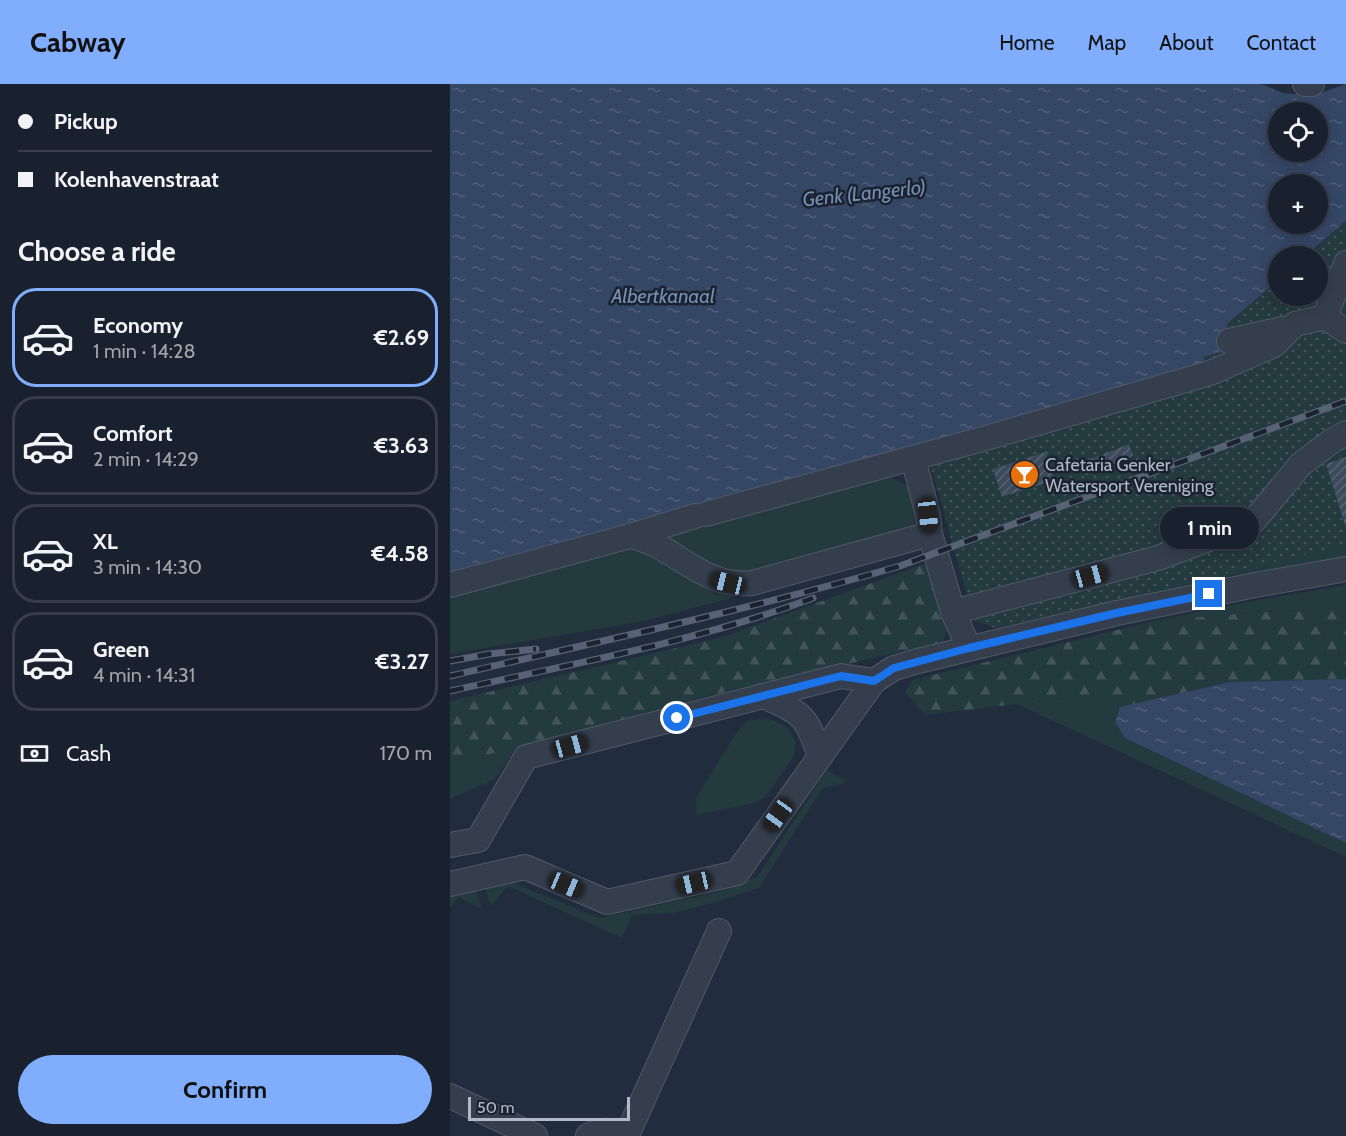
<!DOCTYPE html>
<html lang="en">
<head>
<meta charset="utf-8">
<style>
  :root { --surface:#19212e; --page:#262e3a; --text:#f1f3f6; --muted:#9fa3aa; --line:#373e4a; --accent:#81adfd }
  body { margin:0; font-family:Cabin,sans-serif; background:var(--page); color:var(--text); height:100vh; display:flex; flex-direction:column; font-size:22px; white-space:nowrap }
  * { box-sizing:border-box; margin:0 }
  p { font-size:20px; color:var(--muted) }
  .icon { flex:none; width:33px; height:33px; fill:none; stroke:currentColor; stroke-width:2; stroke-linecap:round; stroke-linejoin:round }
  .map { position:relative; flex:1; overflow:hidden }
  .sheet { display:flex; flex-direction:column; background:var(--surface); width:450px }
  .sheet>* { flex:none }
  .banner { display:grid; align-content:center; height:132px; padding:0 18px; background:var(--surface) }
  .fabs { position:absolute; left:818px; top:18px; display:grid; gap:12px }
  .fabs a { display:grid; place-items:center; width:60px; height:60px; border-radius:50%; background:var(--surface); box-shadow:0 3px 15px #0003,0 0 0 2px var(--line); font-size:30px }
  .scale { position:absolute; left:18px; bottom:15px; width:162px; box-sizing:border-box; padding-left:6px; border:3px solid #b1b9c8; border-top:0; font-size:16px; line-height:21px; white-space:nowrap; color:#b1b9c8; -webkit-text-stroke:4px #1b2331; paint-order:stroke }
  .end { position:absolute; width:27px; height:27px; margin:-14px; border:8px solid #1a73e8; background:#fff; box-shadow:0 0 0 3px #fff }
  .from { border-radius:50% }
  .bubble { position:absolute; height:42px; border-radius:21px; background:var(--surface); box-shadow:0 3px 15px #0003,0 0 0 2px var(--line); font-size:20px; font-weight:800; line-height:42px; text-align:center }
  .car { position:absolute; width:18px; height:36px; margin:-18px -9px; border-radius:8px; box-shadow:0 0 4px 2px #0007; background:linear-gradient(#222 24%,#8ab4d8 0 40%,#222 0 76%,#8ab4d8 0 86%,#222 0) }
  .banner b { display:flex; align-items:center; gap:21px; height:57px; font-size:22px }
  .banner b+b { border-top:2px solid var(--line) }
  .banner i { width:15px; height:15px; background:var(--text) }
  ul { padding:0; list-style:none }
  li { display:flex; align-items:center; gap:18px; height:99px; margin:0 12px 9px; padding:0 6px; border:3px solid var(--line); border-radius:24px }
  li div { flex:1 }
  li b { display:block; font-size:22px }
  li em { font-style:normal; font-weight:800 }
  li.on { border-color:var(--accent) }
  li>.icon { width:54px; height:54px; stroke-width:1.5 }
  h2 { padding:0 18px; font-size:27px; line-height:72px }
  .pay { display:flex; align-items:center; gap:15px; height:66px; padding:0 18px; font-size:22px }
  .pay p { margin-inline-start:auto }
  .action { display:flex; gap:12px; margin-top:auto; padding:12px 18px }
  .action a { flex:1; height:69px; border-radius:36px; background:var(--accent); color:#111; font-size:24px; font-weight:800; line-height:69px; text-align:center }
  header { display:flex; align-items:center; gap:36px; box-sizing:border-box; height:84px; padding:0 30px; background:var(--accent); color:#111 }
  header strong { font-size:28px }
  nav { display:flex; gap:33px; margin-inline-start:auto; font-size:21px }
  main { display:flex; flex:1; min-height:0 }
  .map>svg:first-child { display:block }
</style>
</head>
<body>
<header>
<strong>Cabway</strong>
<nav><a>Home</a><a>Map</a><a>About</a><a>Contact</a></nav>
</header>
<main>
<section class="sheet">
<div class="banner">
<b><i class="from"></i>Pickup</b>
<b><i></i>Kolenhavenstraat</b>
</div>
<h2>Choose a ride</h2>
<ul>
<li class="on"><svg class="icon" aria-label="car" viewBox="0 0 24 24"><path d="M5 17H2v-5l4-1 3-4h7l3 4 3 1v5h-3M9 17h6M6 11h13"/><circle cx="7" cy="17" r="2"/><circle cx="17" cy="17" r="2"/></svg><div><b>Economy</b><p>1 min · 14:28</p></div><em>€2.69</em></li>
<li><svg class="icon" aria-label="car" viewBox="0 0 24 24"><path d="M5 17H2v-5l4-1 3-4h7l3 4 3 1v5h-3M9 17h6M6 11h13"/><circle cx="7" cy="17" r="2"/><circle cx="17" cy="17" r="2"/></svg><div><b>Comfort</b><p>2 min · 14:29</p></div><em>€3.63</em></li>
<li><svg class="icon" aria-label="car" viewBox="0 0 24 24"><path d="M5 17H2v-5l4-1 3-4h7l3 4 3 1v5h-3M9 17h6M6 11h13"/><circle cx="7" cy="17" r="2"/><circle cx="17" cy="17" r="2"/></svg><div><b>XL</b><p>3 min · 14:30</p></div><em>€4.58</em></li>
<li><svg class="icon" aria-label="car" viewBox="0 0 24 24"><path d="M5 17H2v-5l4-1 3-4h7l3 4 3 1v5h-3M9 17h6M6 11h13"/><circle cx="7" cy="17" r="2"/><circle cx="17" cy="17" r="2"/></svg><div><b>Green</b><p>4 min · 14:31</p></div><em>€3.27</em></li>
</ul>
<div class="pay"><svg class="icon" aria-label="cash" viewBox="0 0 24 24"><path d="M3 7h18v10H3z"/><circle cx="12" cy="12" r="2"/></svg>Cash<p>170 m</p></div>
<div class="action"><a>Confirm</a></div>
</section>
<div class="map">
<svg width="896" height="1052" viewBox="0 0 896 1052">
  <defs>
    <pattern id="forest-firs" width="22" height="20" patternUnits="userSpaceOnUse" patternTransform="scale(1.5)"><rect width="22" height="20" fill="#233a3e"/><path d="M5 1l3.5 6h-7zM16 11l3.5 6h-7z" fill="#415458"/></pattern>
    <pattern id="park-dots" width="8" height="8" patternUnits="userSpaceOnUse" patternTransform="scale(1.5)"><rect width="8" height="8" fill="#233a3e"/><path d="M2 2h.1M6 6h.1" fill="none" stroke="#415458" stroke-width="1.8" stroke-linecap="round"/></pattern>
    <pattern id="water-ripples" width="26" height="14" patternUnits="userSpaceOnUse" patternTransform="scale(1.5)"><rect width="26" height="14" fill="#344765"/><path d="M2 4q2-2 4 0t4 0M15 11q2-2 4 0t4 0" fill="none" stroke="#4f5f7a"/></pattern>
    <pattern id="building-hatch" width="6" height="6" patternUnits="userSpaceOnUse" patternTransform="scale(1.5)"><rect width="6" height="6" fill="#3d4a5c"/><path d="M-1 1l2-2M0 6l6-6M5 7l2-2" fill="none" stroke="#576272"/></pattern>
  </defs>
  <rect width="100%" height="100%" fill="#212c3d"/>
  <g fill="#233a3e">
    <path d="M 432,389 L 464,405 L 471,429 L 462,443 L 295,493 L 273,491 L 212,458 L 213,449 Z"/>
    <path d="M 896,442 L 896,473 L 779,492 L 545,544 L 524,536 L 772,470 Z"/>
    <path d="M 168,462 L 196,463 L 250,498 L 292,511 L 195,537 L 0,570 L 0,509 Z"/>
    <path d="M 896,501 L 896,524 L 813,528 L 704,537 L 807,516 Z"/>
    <path d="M 642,611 L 670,623 L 665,638 L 675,654 L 896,759 L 896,773 L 567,620 Z"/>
    <path d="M 319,634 L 338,644 L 346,660 L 343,674 L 315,713 L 304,719 L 247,731 L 246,714 L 286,649 L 296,637 Z"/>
    <path d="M 66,664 L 45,695 L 0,715 L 0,677 Z"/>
    <path d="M 377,686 L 398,698 L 372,705 L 309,804 L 256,821 L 223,829 L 182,831 L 172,854 L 58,802 L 41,823 L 34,801 L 61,798 L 149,834 L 275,806 L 308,792 Z"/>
    <path d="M 25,802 L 32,825 L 8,813 L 0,825 L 0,809 Z"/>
  </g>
  <g fill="url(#forest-firs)">
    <path d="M 477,479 L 499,539 L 493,558 L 249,614 L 51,668 L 0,677 L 0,617 L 273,553 Z"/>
    <path d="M 896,524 L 896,595 L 776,599 L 670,623 L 642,611 L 475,631 L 455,608 L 462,596 L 704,537 L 813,528 Z"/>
  </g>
  <path fill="url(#park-dots)" d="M 896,137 L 896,461 L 545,544 L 524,536 L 475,362 L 756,280 L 753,273 L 777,240 L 828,196 L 828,212 L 867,212 L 867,172 L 855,172 Z"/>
  <g fill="url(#water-ripples)" fill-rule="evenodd">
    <path d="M 0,0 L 811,0 L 833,9 L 862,12 L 896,0 L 896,137 L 855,172 L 828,172 L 828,196 L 777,240 L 781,265 L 753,273 L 756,280 L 475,362 L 0,488 ZM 828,28 L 867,28 L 867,68 L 828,68 ZM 828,100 L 867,100 L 867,140 L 828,140 Z"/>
    <path d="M 896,595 L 896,759 L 675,654 L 665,638 L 670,623 L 780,598 Z"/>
  </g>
  <g fill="url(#building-hatch)">
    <path d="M 679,360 L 683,372 L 636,391 L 631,379 Z"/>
    <path d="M 596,368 L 605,396 L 552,413 L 543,385 Z"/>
    <path d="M 896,373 L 896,441 L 895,441 L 876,380 Z"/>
  </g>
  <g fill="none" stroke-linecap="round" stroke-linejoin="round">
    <defs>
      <g id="minor">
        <path d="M 855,0 L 862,0"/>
        <path d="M 875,233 L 896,179"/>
        <path d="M 779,257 L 832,245"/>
        <path d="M 463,374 L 478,431 L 480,450 L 503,528 L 519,564"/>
        <path d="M 256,430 L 529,356 L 760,289 L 824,261 L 845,240 L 875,233 L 896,247"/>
        <path d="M 180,452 L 245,432"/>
        <path d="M 0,501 L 180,452 C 226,461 250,504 302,499 L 480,450"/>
        <path d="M 503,528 L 708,474 L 802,439 L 851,380 L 882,357 L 896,349"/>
        <path d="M 313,612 C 353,630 356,630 370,673"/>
        <path d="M 0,761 L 28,756 L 76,673 L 391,592 L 424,597"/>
        <path d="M 0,800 L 75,783 L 157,818 L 287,789 L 424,597 L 444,584 L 468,577 L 667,529 L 805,501 L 896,485"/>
        <path d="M 0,1012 L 85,1052"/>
        <path d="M 177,1051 L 269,847"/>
        <path d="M 138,1052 C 151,1044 165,1046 178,1052"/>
      </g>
    </defs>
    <use href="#minor" stroke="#515967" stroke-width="26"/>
    <use href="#minor" stroke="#353e4d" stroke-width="24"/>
    <defs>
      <g id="rail">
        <path d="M 0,577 L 39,570 L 86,565"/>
        <path d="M 0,592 C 151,557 302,525 450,482 L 896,317"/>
        <path d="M 0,607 C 121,580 246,558 363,514"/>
      </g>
    </defs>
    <use href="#rail" stroke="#576274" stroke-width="7"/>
    <use href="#rail" stroke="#1b2331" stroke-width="4.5" stroke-dasharray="14" stroke-linecap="butt"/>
  </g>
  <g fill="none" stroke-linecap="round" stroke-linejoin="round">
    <path stroke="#1a73e8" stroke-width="8" d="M 227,634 L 391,592 L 424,597 L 444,584 L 519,564 L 667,529 L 759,510"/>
  </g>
  <defs>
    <symbol id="bar-disc" viewBox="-11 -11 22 22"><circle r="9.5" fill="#e8710a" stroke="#1b2331"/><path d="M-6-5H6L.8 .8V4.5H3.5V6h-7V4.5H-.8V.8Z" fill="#fff"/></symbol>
  </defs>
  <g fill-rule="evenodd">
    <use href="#bar-disc" x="558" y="374" width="33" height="33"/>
  </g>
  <g text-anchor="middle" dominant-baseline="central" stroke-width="5" stroke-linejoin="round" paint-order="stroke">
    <g font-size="18" fill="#b1b9c8" stroke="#1b2331" text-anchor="start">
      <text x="595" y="381">Cafetaria Genker<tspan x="595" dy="21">Watersport Vereniging</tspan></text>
    </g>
    <g font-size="20" font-style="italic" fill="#778eb2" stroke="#1b2331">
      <text transform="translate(414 109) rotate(-6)">Genk (Langerlo)</text>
      <text x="213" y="212">Albertkanaal</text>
    </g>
  </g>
</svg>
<div class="fabs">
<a><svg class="icon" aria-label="locate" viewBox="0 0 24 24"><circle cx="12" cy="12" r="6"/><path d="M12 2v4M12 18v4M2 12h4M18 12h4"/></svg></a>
<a>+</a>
<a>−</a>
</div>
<div class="scale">50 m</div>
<i class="end from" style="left:227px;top:634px"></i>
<i class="end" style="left:759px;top:510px"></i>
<div class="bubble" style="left:710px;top:423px;width:99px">1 min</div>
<i class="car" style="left:478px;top:431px;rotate:174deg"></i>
<i class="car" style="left:640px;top:492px;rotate:75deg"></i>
<i class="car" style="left:278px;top:499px;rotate:284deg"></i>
<i class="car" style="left:120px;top:662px;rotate:75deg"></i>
<i class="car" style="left:328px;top:731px;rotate:216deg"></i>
<i class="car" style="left:244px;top:799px;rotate:257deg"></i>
<i class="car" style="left:116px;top:801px;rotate:113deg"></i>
</div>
</main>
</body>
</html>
